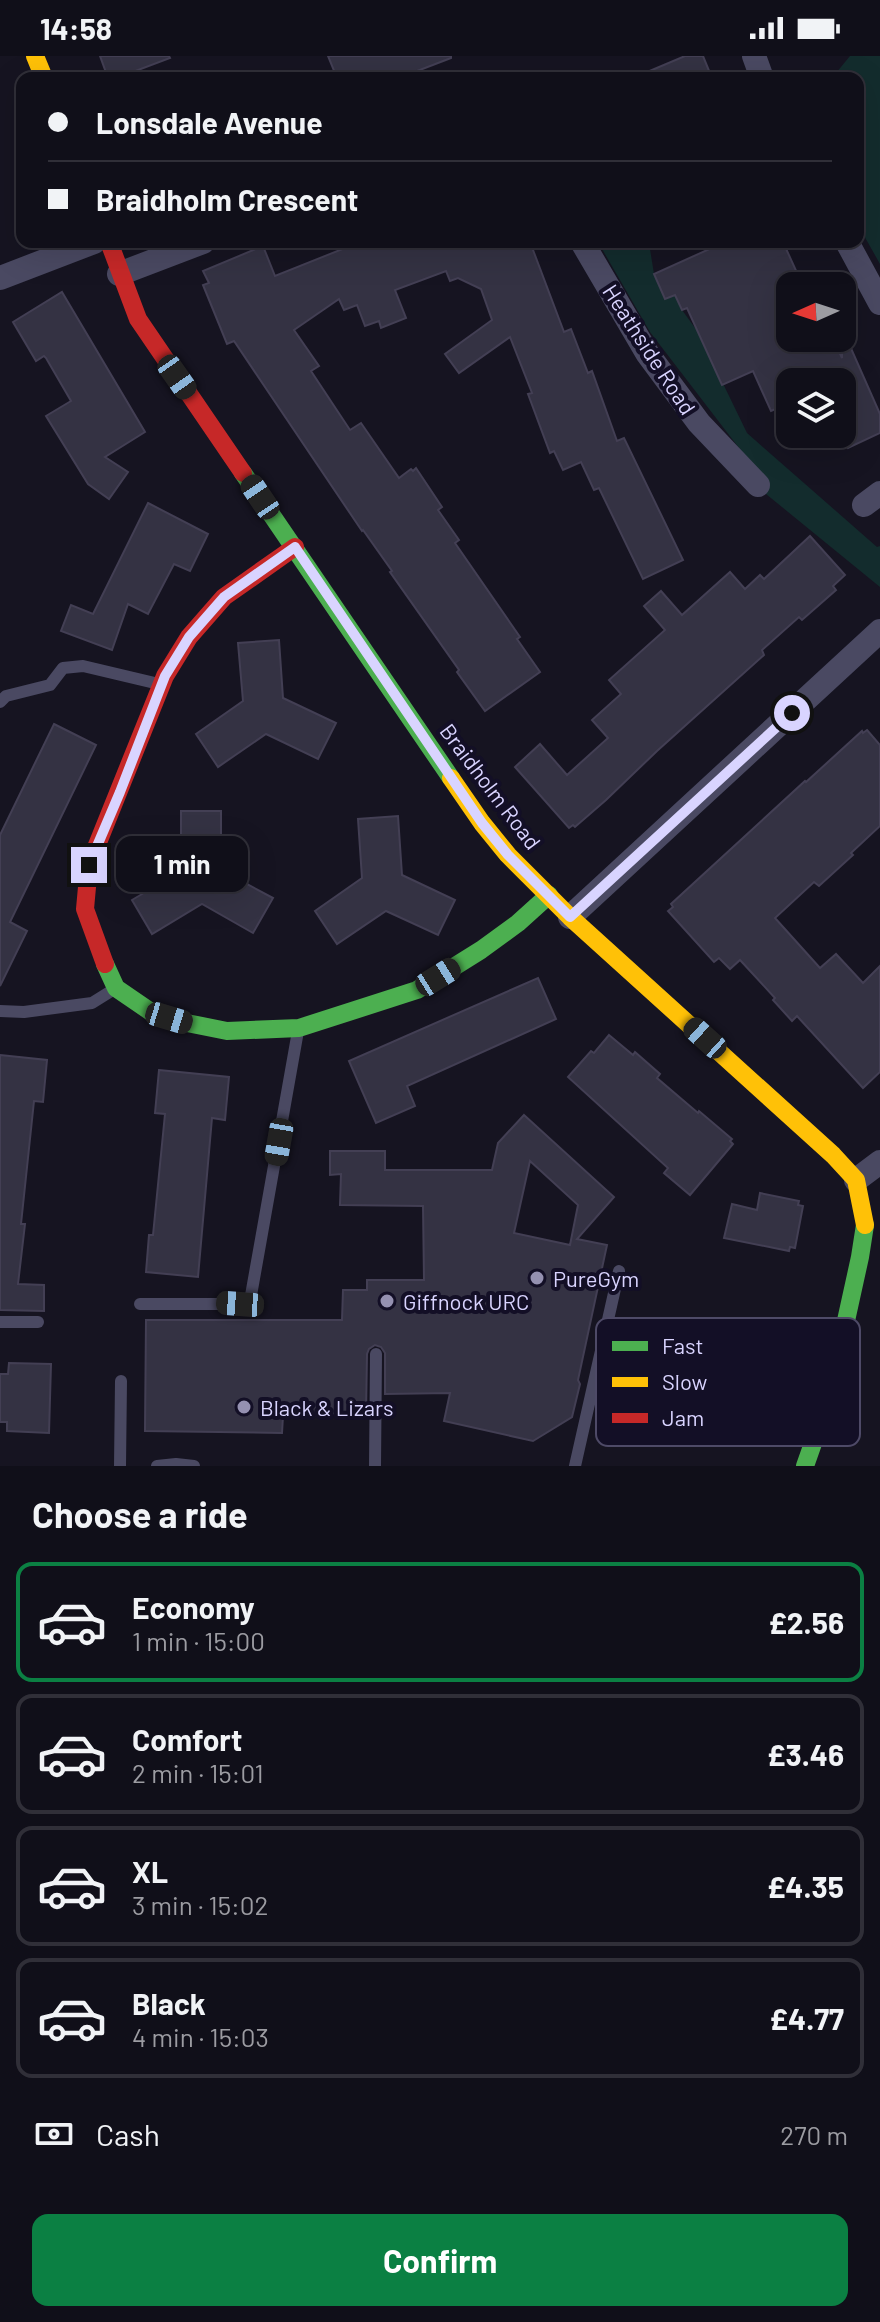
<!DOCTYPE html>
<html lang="en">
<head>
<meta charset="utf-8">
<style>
  :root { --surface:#100f19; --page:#191822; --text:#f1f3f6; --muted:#9c9ca2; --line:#302f38; --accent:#0b8043 }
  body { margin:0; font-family:Barlow,sans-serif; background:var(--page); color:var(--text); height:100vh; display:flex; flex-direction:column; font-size:30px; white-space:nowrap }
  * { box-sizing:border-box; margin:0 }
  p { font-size:26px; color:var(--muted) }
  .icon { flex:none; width:44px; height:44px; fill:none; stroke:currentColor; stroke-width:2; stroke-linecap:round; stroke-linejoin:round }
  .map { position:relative; height:1410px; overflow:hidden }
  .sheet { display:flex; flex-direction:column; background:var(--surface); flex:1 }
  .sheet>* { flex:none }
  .hud { position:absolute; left:16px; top:16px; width:848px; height:176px; border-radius:16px; box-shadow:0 8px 32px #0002,0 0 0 2px var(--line); display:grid; align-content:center; height:176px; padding:0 32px; background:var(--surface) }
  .needle { width:52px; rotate:267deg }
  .tools { position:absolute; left:776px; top:216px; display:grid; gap:16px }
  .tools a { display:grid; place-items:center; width:80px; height:80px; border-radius:16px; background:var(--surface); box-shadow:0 8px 32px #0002,0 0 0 2px var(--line); font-size:40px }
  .end { position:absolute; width:36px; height:36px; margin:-18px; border:10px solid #d9d4ff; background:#111; box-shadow:0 0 0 4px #111 }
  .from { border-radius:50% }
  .bubble { position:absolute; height:56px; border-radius:16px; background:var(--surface); box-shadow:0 8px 32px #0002,0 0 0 2px var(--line); font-size:26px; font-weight:700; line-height:56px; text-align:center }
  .car { position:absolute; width:24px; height:48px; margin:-24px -12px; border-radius:10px; box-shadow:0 0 6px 2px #0007; background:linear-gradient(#222 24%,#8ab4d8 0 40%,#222 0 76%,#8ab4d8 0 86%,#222 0) }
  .hud b { display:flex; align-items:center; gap:28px; height:76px; font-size:30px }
  .hud b+b { border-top:2px solid var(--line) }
  .hud i { width:20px; height:20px; background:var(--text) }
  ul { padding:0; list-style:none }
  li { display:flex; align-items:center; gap:24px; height:120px; margin:0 16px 12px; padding:0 16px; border:4px solid var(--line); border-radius:16px }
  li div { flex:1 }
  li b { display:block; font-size:30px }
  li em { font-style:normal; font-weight:700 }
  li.current { border-color:var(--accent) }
  li>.icon { width:72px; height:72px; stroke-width:1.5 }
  h2 { padding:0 32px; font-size:36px; line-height:96px }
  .pay { display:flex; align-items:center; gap:20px; height:88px; padding:0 32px; font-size:30px }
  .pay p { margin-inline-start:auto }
  .button { display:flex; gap:16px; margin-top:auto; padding:16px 32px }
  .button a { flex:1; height:92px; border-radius:16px; background:var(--accent); color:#fff; font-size:32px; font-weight:700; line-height:92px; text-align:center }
  .status { display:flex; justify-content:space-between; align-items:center; height:56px; padding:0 40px; background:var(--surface); direction:ltr }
  .status svg { height:22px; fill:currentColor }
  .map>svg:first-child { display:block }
</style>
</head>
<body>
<div class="status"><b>14:58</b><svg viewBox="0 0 49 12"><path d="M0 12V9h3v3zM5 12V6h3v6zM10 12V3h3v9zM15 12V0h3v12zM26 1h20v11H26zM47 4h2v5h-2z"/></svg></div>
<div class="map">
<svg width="880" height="1410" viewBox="0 0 880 1410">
  <rect width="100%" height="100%" fill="#161421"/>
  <g fill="#132c2d">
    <path d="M 850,0 L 880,0 L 880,208 L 858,169 L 858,22 L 832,22 Z"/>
    <path d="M 598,186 L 647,186 L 650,193 L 654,218 L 665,243 L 675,239 L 682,254 L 698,276 L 747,377 L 877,491 L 880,490 L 880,531 L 766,438 L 769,431 L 650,276 Z"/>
  </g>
  <g fill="#343243" stroke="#433f54" stroke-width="2" fill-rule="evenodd">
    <path d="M 100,0 L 169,0 L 170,2 L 117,22 L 108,22 Z"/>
    <path d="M 328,0 L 451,0 L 451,2 L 399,22 L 337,22 Z"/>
    <path d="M 685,0 L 703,0 L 712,22 L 633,22 Z"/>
    <path d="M 360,186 L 530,186 L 564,276 L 571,273 L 588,317 L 592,315 L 617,385 L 624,382 L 683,504 L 643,523 L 599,432 L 594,434 L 581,406 L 563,414 L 554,395 L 550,397 L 528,338 L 532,337 L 510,281 L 459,317 L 445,298 L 492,264 L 481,233 L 458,222 L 450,225 L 446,215 L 395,234 L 406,262 L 381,272 L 379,265 L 365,270 L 357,249 L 344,254 L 339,243 L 294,274 L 319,310 L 311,315 L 350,374 L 361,367 L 399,422 L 411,413 L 413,415 L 416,412 L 442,451 L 438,454 L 459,484 L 455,487 L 520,581 L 517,583 L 540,616 L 485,655 L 457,616 L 459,614 L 390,516 L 392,515 L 363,474 L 362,475 L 234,285 L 227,288 L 203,229 L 209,227 L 203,215 L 263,190 L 275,220 Z"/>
    <path d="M 725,186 L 783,186 L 803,230 L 790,230 L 790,282 L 833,282 L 842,302 L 842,272 L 880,358 L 880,377 L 848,392 L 842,378 L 842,326 L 790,326 L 790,347 L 771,355 L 753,315 L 722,329 L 687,252 L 682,254 L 675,239 L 665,243 L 654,218 Z"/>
    <path d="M 62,236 L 145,376 L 105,401 L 128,416 L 109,443 L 88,428 L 46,360 L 71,345 L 46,302 L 44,300 L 36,305 L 13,266 Z"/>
    <path d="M 148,447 L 208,478 L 190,515 L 174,508 L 148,558 L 128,548 L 112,594 L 61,575 L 71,549 L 93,558 Z"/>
    <path d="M 810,480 L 845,519 L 833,530 L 836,534 L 802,564 L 799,561 L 762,594 L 764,599 L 657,695 L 606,744 L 575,771 L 573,769 L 569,772 L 515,711 L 540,688 L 567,719 L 608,682 L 592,664 L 621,638 L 609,624 L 665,574 L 644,550 L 661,535 L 682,559 L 730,516 L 745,533 L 760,519 L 764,523 Z"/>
    <path d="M 279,584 L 283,642 L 336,667 L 318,703 L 266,678 L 218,711 L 196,678 L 243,645 L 238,587 Z"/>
    <path d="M 54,668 L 96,689 L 10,866 L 27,875 L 0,930 L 0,779 Z"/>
    <path d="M 867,674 L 880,689 L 880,770 L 851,797 L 853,799 L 819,830 L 814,826 L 775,862 L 820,912 L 836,898 L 863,927 L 880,910 L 880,1016 L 863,1032 L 797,960 L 792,965 L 773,944 L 775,942 L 740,904 L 730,913 L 719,902 L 714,906 L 668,855 L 673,851 L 671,848 L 805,725 L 806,726 L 862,675 L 863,677 Z"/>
    <path d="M 181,755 L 221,755 L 221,814 L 273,842 L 253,877 L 202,848 L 152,878 L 132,844 L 181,815 Z"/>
    <path d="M 398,760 L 402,819 L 455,844 L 438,879 L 386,855 L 337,888 L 315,855 L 362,822 L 358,763 Z"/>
    <path d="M 538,922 L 556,963 L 407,1030 L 415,1050 L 376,1067 L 349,1005 Z"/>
    <path d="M 609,979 L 633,999 L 635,996 L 660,1018 L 657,1022 L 698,1057 L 699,1055 L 732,1083 L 730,1085 L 733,1088 L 690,1139 L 664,1117 L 668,1112 L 568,1021 L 591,995 L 594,997 Z"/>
    <path d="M 0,999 L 47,1004 L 43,1046 L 34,1045 L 21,1168 L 25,1168 L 18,1228 L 44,1229 L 44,1255 L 0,1254 Z"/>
    <path d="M 159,1014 L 229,1021 L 225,1064 L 212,1062 L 198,1221 L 146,1216 L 149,1179 L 153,1179 L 165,1058 L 155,1057 Z"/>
    <path d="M 524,1059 L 614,1141 L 577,1183 L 607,1189 L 578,1324 L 580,1328 L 572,1361 L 533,1385 L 444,1365 L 450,1337 L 385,1338 L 385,1297 L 381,1291 L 375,1289 L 369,1293 L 367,1298 L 366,1359 L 283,1360 L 282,1377 L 145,1375 L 146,1264 L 342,1264 L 343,1234 L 367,1234 L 367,1224 L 424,1224 L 423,1150 L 340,1149 L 341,1118 L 330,1119 L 330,1095 L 385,1095 L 385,1114 L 492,1114 L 498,1087 ZM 530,1105 L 578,1149 L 570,1189 L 514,1177 Z"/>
    <path d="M 760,1137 L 799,1145 L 798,1149 L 803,1150 L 795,1192 L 790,1191 L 789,1195 L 724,1182 L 732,1148 L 757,1154 Z"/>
    <path d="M 9,1307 L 51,1308 L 49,1377 L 7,1375 L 7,1366 L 0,1366 L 0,1318 L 8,1318 Z"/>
  </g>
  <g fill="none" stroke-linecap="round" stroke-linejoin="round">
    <g stroke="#4a4962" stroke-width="12">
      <path d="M 0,646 L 6,640 L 50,629 L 63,612 L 83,610 L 159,628"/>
      <path d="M 0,955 L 24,956 L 92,947 L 116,932"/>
      <path d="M 140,1248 L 240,1248 L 250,1245 L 298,975"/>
      <path d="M 0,1266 L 38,1266"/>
      <path d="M 120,1410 L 121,1325"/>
      <path d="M 157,1410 L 176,1408 L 194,1410"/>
      <path d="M 375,1410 L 376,1298"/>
      <path d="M 575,1410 L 619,1215"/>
    </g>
    <g stroke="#4a4962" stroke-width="24">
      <path d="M 754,0 L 762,22"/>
      <path d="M 582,186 L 647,297 L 699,367 L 758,429"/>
      <path d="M 847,186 L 880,247"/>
      <path d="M 119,218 L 203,186"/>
      <path d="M 0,222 L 94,186"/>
      <path d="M 864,449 L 880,437"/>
      <path d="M 570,861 L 880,575"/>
      <path d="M 856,1124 L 880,1106"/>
    </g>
    <g stroke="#4caf50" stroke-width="18">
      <path d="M 243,417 L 451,722"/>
      <path d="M 105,908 L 116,932 L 151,956 L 187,967 L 227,975 L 299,972 L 417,934 L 481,894 L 518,867 L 549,839"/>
      <path d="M 805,1410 L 829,1342 L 860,1201 L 865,1169"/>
    </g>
    <g stroke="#ffc107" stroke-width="18">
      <path d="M 35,0 L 44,22"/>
      <path d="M 451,722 L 482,767 L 508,799 L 570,861 L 833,1099 L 856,1124 L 865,1169"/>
    </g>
    <g stroke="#c62828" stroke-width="18">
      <path d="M 109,186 L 138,263 L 243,417"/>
      <path d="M 105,908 L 85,853 L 89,809 L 165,620 L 189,581 L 224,541 L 295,491"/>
    </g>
  </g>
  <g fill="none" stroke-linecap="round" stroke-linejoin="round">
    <path stroke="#d9d4ff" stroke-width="10" d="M 89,809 L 120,736 L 165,620 L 189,581 L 224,541 L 295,491 L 482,767 L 508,799 L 570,861 L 792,657"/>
  </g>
  <g fill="#9591b1" stroke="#130f26" stroke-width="3">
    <circle cx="537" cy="1222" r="8"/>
    <circle cx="387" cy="1245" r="8"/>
    <circle cx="244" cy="1351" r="8"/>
  </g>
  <g text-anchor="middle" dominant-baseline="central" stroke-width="8" stroke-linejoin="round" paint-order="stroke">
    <g font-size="22" fill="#d9d4ff" stroke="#130f26">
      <text transform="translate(650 293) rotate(57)">Heathside Road</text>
      <text transform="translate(491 730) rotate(53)">Braidholm Road</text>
    </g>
    <g font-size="22" fill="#d9d4ff" stroke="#130f26" text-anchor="start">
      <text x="553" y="1222">PureGym</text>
      <text x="403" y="1245">Giffnock URC</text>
      <text x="260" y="1351">Black &amp; Lizars</text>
    </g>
  </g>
  <rect x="596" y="1262" width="264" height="128" rx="12" fill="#130f26" stroke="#4e4a67" stroke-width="2"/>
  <rect x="612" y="1285" width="36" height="10" fill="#4caf50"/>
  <rect x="612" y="1321" width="36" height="10" fill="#ffc107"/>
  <rect x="612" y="1357" width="36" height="10" fill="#c62828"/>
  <g font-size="22" fill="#d9d4ff">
    <text x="662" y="1298">Fast</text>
    <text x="662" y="1334">Slow</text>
    <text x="662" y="1370">Jam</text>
  </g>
</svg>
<div class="tools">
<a><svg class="needle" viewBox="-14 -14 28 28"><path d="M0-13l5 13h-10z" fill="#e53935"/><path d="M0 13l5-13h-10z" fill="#9c9ca2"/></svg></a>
<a><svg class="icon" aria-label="layers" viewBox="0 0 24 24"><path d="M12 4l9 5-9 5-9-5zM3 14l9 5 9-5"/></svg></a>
</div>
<i class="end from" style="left:792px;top:657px"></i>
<i class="end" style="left:89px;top:809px"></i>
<div class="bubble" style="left:116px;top:780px;width:132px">1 min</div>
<i class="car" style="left:177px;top:321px;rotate:145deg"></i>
<i class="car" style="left:260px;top:441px;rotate:326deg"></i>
<i class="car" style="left:438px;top:921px;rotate:58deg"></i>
<i class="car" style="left:169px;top:962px;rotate:107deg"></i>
<i class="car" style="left:705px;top:982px;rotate:312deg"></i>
<i class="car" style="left:279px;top:1086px;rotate:190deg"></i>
<i class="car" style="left:240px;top:1248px;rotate:274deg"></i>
<div class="hud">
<b><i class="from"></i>Lonsdale Avenue</b>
<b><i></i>Braidholm Crescent</b>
</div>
</div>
<section class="sheet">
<h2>Choose a ride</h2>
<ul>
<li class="current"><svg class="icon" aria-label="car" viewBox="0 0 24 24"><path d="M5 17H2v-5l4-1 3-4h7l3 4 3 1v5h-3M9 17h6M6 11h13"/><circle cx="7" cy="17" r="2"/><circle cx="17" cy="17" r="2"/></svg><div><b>Economy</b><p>1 min · 15:00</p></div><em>£2.56</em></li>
<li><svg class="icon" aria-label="car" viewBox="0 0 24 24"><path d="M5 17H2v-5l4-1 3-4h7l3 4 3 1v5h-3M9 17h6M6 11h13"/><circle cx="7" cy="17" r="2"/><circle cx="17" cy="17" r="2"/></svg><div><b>Comfort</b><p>2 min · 15:01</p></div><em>£3.46</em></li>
<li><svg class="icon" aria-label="car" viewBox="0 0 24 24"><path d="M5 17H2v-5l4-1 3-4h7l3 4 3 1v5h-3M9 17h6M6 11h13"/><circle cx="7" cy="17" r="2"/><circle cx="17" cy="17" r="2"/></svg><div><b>XL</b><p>3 min · 15:02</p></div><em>£4.35</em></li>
<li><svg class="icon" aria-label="car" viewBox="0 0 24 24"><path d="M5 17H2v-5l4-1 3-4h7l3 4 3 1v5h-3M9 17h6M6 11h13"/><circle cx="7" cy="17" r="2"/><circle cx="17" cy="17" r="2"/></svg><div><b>Black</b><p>4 min · 15:03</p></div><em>£4.77</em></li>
</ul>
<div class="pay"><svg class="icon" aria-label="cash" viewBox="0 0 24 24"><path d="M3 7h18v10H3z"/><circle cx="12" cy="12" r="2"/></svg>Cash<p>270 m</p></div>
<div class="button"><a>Confirm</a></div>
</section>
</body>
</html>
